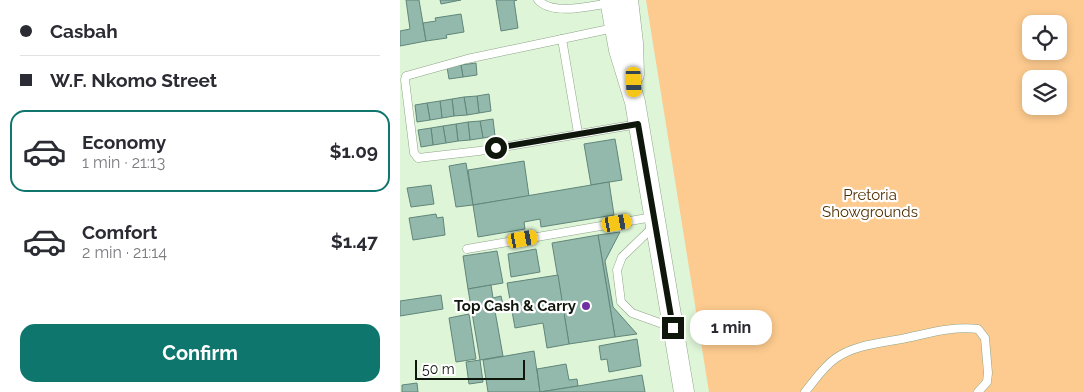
<!DOCTYPE html>
<html lang="en">
<head>
<meta charset="utf-8">
<style>
  :root { --surface:#fff; --page:#f7f7f7; --text:#2b2b33; --muted:#7c7c81; --line:#e1e1e2; --accent:#0f766e }
  body { margin:0; font-family:Raleway,sans-serif; background:var(--page); color:var(--text); height:100vh; display:flex; flex-direction:column; font-size:19px; white-space:nowrap }
  * { box-sizing:border-box; margin:0 }
  p { font-size:16px; color:var(--muted) }
  .icon { flex:none; width:28px; height:28px; fill:none; stroke:currentColor; stroke-width:2; stroke-linecap:round; stroke-linejoin:round }
  .map { position:relative; flex:1; overflow:hidden }
  .side { display:flex; flex-direction:column; background:var(--surface); width:400px }
  .side>* { flex:none }
  .banner { display:grid; align-content:center; height:110px; padding:0 20px; background:var(--surface) }
  .tools { position:absolute; left:622px; top:15px; display:grid; gap:10px }
  .tools a { display:grid; place-items:center; width:45px; height:45px; border-radius:10px; background:var(--surface); box-shadow:0 2px 8px #0003; font-size:25px }
  .scale { position:absolute; left:15px; bottom:12px; width:110px; box-sizing:border-box; padding-left:5px; border:2px solid #0f170c; border-top:0; font-size:14px; line-height:18px; white-space:nowrap; color:#0f170c; -webkit-text-stroke:4px #fff; paint-order:stroke }
  .end { position:absolute; width:22px; height:22px; margin:-11px; border:6px solid #0f170c; background:#fff; box-shadow:0 0 0 2px #fff }
  .from { border-radius:50% }
  .bubble { position:absolute; height:35px; border-radius:15px; background:var(--surface); box-shadow:0 2px 8px #0003; font-size:16px; font-weight:700; line-height:35px; text-align:center }
  .car { position:absolute; width:15px; height:30px; margin:-15px -8px; border-radius:6px; box-shadow:0 0 4px 1px #0007; background:linear-gradient(#f5c518 24%,#345 0 40%,#f5c518 0 76%,#345 0 86%,#f5c518 0) }
  .banner b { display:flex; align-items:center; gap:18px; height:48px; font-size:19px }
  .banner b+b { border-top:1px solid var(--line) }
  .banner i { width:12px; height:12px; background:var(--text) }
  ul { padding:0; list-style:none }
  li { display:flex; align-items:center; gap:15px; height:82px; margin:0 10px 8px; padding:0 10px; border:2px solid transparent; border-radius:15px }
  li div { flex:1 }
  li b { display:block; font-size:19px }
  li em { font-style:normal; font-weight:700 }
  li.selected { border-color:var(--accent) }
  li>.icon { width:45px; height:45px; stroke-width:1.5 }
  .primary-button { display:flex; gap:10px; margin-top:auto; padding:10px 20px }
  .primary-button a { flex:1; height:58px; border-radius:15px; background:var(--accent); color:#fff; font-size:20px; font-weight:700; line-height:58px; text-align:center }
  main { display:flex; flex:1; min-height:0 }
  .map>svg:first-child { display:block }
</style>
</head>
<body>
<main>
<section class="side">
<div class="banner">
<b><i class="from"></i>Casbah</b>
<b><i></i>W.F. Nkomo Street</b>
</div>
<ul>
<li class="selected"><svg class="icon" aria-label="car" viewBox="0 0 24 24"><path d="M5 17H2v-5l4-1 3-4h7l3 4 3 1v5h-3M9 17h6M6 11h13"/><circle cx="7" cy="17" r="2"/><circle cx="17" cy="17" r="2"/></svg><div><b>Economy</b><p>1 min · 21:13</p></div><em>$1.09</em></li>
<li><svg class="icon" aria-label="car" viewBox="0 0 24 24"><path d="M5 17H2v-5l4-1 3-4h7l3 4 3 1v5h-3M9 17h6M6 11h13"/><circle cx="7" cy="17" r="2"/><circle cx="17" cy="17" r="2"/></svg><div><b>Comfort</b><p>2 min · 21:14</p></div><em>$1.47</em></li>
</ul>
<div class="primary-button"><a>Confirm</a></div>
</section>
<div class="map">
<svg width="683" height="392" viewBox="0 0 683 392">
  <rect width="100%" height="100%" fill="#def5d7"/>
  <path fill="#fdcb8f" fill-rule="evenodd" d="M 246,0 L 683,0 L 683,392 L 309,392 ZM 631,24 L 659,24 L 659,51 L 631,51 ZM 631,79 L 659,79 L 659,106 L 631,106 Z"/>
  <g fill="#92b9ac" stroke="#61867a">
    <path d="M 6,0 L 19,0 L 26,41 L 0,46 L 0,31 L 10,29 Z"/>
    <path d="M 40,0 L 61,0 L 41,4 Z"/>
    <path d="M 96,0 L 117,0 L 114,1 L 118,28 L 101,31 Z"/>
    <path d="M 61,14 L 64,32 L 46,35 L 47,38 L 26,41 L 23,23 L 36,21 L 35,18 Z"/>
    <path d="M 76,63 L 77,75 L 63,77 L 61,65 Z"/>
    <path d="M 61,65 L 63,77 L 49,79 L 47,67 Z"/>
    <path d="M 89,94 L 91,111 L 79,113 L 77,96 Z"/>
    <path d="M 77,96 L 79,113 L 67,115 L 64,97 Z"/>
    <path d="M 64,97 L 67,115 L 54,116 L 52,99 Z"/>
    <path d="M 52,99 L 54,116 L 42,118 L 40,101 Z"/>
    <path d="M 40,101 L 42,118 L 30,120 L 27,103 Z"/>
    <path d="M 27,103 L 30,120 L 17,122 L 15,105 Z"/>
    <path d="M 93,119 L 95,136 L 83,138 L 80,121 Z"/>
    <path d="M 80,121 L 83,138 L 70,140 L 68,122 Z"/>
    <path d="M 68,122 L 70,140 L 58,141 L 56,124 Z"/>
    <path d="M 56,124 L 58,141 L 46,143 L 43,126 Z"/>
    <path d="M 43,126 L 46,143 L 33,145 L 31,128 Z"/>
    <path d="M 31,128 L 33,145 L 21,147 L 18,130 Z"/>
    <path d="M 215,139 L 222,180 L 191,185 L 184,144 Z"/>
    <path d="M 124,161 L 129,196 L 73,205 L 68,170 Z"/>
    <path d="M 66,163 L 73,205 L 56,207 L 49,166 Z"/>
    <path d="M 209,182 L 214,215 L 141,227 L 140,219 L 124,222 L 125,229 L 78,237 L 73,205 Z"/>
    <path d="M 31,185 L 34,204 L 11,207 L 7,188 Z"/>
    <path d="M 36,214 L 37,218 L 43,217 L 45,235 L 13,240 L 9,218 Z"/>
    <path d="M 220,232 L 205,261 L 213,307 L 237,334 L 215,337 L 198,235 Z"/>
    <path d="M 198,235 L 215,337 L 169,344 L 152,243 Z"/>
    <path d="M 136,249 L 140,272 L 111,277 L 108,254 Z"/>
    <path d="M 97,251 L 103,283 L 68,289 L 63,256 Z"/>
    <path d="M 158,275 L 169,344 L 147,348 L 143,323 L 115,328 L 107,283 Z"/>
    <path d="M 91,285 L 93,298 L 101,296 L 104,309 L 95,311 L 103,356 L 80,360 L 68,289 Z"/>
    <path d="M 41,295 L 43,309 L 0,316 L 0,301 Z"/>
    <path d="M 69,314 L 76,359 L 56,362 L 49,318 Z"/>
    <path d="M 237,339 L 241,366 L 209,372 L 207,359 L 201,360 L 199,346 Z"/>
    <path d="M 134,351 L 140,392 L 88,392 L 83,360 Z"/>
    <path d="M 80,360 L 83,382 L 69,384 L 66,362 Z"/>
    <path d="M 166,364 L 169,380 L 177,379 L 178,386 L 140,392 L 137,369 Z"/>
    <path d="M 242,375 L 245,392 L 140,392 L 178,386 Z"/>
    <path d="M 17,383 L 18,392 L 2,392 L 2,385 Z"/>
  </g>
  <g fill="none" stroke-linecap="round" stroke-linejoin="round">
    <defs>
      <g id="service">
        <path d="M 138,0 C 153,16 190,6 210,3"/>
        <path d="M 214,28 L 67,59 L 6,76 L 5,80 L 14,153 L 18,158 L 79,151 L 238,124"/>
        <path d="M 162,39 L 178,133"/>
        <path d="M 254,226 L 222,257 L 217,270 L 221,302 L 232,313 L 271,327"/>
        <path d="M 67,249 L 253,217"/>
        <path d="M 405,392 C 415,380 423,367 436,358 C 456,344 483,343 506,338 C 530,333 553,326 578,329 L 585,338 L 588,373 L 587,382 L 578,392"/>
      </g>
      <g id="secondary">
        <path d="M 210,0 L 219,50 L 235,102 L 284,392"/>
        <path d="M 228,0 L 233,43 L 234,75"/>
      </g>
    </defs>
    <use href="#service" stroke="#8ea488" stroke-width="9"/>
    <use href="#secondary" stroke="#8ea488" stroke-width="21"/>
    <use href="#service" stroke="#fff" stroke-width="8"/>
    <use href="#secondary" stroke="#fff" stroke-width="20"/>
  </g>
  <g fill="none" stroke-linecap="round" stroke-linejoin="round">
    <path stroke="#0f170c" stroke-width="6" d="M 96,148 L 238,124 L 273,328"/>
  </g>
  <circle fill="#712fa4" stroke="#fff" stroke-width="2" cx="186" cy="306" r="5"/>
  <g text-anchor="middle" dominant-baseline="central" stroke-width="4.5" stroke-linejoin="round" paint-order="stroke">
    <g font-size="15" fill="#503000" stroke="#fff">
      <text x="470" y="195">Pretoria<tspan x="470" dy="17">Showgrounds</tspan></text>
    </g>
    <g font-size="15" font-weight="bold" fill="#0f170c" stroke="#fff" text-anchor="end">
      <text x="176" y="306">Top Cash &amp; Carry</text>
    </g>
  </g>
</svg>
<div class="tools">
<a><svg class="icon" aria-label="locate" viewBox="0 0 24 24"><circle cx="12" cy="12" r="6"/><path d="M12 2v4M12 18v4M2 12h4M18 12h4"/></svg></a>
<a><svg class="icon" aria-label="layers" viewBox="0 0 24 24"><path d="M12 4l9 5-9 5-9-5zM3 14l9 5 9-5"/></svg></a>
</div>
<div class="scale">50 m</div>
<i class="end from" style="left:96px;top:148px"></i>
<i class="end" style="left:273px;top:328px"></i>
<div class="bubble" style="left:290px;top:310px;width:82px">1 min</div>
<i class="car" style="left:234px;top:82px;rotate:178deg"></i>
<i class="car" style="left:217px;top:223px;rotate:80deg"></i>
<i class="car" style="left:123px;top:239px;rotate:80deg"></i>
</div>
</main>
</body>
</html>
